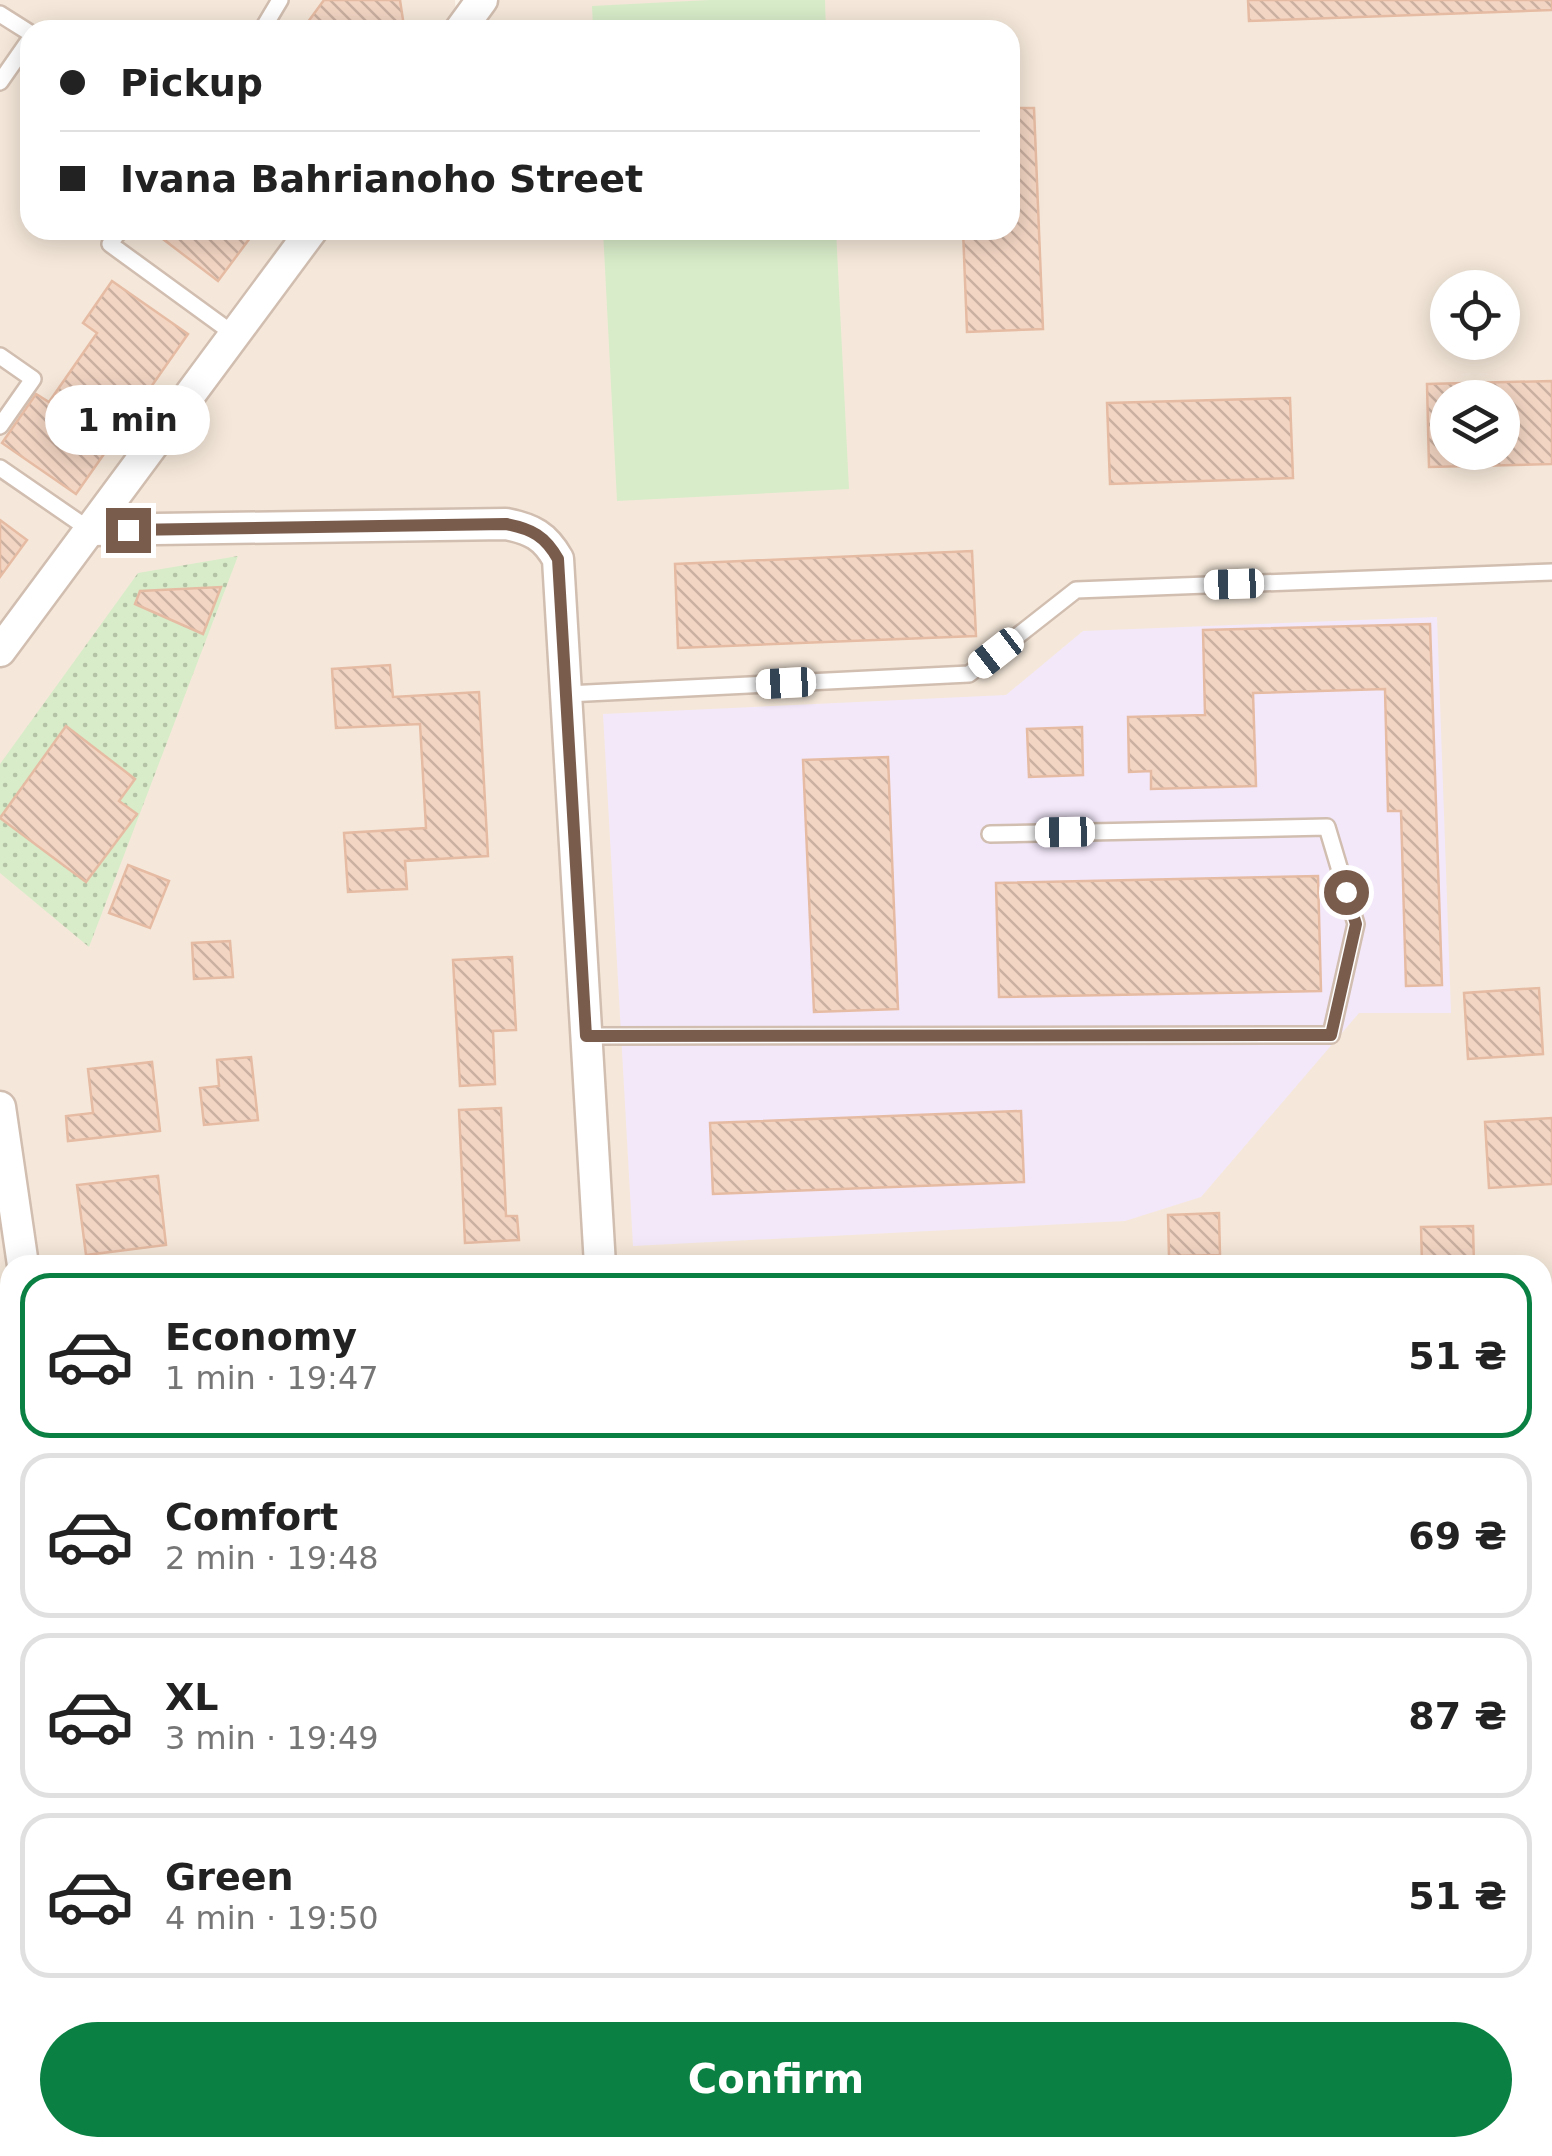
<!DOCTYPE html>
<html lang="en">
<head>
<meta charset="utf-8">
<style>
  :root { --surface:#fff; --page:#f6f6f6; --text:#222; --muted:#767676; --line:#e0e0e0; --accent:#0b8043 }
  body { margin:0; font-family:"DejaVu Sans",sans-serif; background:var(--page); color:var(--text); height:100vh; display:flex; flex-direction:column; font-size:38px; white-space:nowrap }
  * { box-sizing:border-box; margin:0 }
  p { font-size:32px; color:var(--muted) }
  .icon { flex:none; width:55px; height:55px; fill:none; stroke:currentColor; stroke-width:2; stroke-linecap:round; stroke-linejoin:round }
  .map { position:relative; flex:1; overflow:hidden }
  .side { position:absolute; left:0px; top:1255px; width:1552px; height:902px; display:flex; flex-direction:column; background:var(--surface); border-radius:30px 30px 0 0; box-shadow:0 5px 25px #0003 }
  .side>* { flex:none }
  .banner { position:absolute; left:20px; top:20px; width:1000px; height:220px; border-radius:30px; box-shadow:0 5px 25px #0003; display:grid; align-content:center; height:220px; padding:0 40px; background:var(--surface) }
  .buttons { position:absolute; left:1430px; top:270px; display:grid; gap:20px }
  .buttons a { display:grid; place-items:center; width:90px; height:90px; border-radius:50%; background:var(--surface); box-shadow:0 5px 25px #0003; font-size:50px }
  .end { position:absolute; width:45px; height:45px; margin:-22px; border:12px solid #7a5c4d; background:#fff; box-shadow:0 0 0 5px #fff }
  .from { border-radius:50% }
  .bubble { position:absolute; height:70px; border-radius:35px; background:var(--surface); box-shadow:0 5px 25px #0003; font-size:32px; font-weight:800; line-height:70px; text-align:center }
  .car { position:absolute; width:30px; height:60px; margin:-30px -15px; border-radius:12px; box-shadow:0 0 8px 2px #0007; background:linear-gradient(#fff 24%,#345 0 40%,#fff 0 76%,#345 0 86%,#fff 0) }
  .banner b { display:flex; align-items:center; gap:35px; height:95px; font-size:38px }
  .banner b+b { border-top:2px solid var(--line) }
  .banner i { width:25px; height:25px; background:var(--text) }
  ul { padding:18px 0 0; list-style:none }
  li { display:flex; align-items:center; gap:30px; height:165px; margin:0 20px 15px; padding:0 20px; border:5px solid var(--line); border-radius:30px }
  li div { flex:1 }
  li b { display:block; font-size:38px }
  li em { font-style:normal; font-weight:800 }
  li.active { border-color:var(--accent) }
  li>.icon { width:90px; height:90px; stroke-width:1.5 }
  .cta { display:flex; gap:20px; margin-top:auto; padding:20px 40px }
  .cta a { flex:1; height:115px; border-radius:60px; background:var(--accent); color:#fff; font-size:40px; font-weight:800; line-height:115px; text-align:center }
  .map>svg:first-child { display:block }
</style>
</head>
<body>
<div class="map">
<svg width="1552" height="2156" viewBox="0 0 1552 2156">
  <defs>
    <pattern id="grass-dots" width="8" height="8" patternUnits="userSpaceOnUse" patternTransform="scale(2.5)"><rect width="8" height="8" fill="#d8ecc9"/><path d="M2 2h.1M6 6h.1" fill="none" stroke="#b4c2a5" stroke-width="1.8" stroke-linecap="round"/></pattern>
    <pattern id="building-back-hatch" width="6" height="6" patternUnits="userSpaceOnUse" patternTransform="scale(2.5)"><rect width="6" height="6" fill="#f3d5c3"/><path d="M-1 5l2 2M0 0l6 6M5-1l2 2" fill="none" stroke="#cab0a1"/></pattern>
  </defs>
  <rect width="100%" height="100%" fill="#fdf6ec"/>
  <g fill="#f5e8da" fill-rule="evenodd">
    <path d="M 0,0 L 455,0 L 456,17 L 446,30 L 30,30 L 30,230 L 298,230 L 0,632 Z"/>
    <path d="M 482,0 L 1552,0 L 1552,1955 L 1543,1955 L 1542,1265 L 10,1265 L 10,2061 L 0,2062 L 0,651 L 312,230 L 1010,230 L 1010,30 L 460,30 ZM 1448,288 L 1502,288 L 1502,342 L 1448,342 ZM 1448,398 L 1502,398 L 1502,452 L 1448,452 Z"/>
  </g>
  <path fill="#f3e8fa" d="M 1437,617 L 1451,1013 L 1359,1013 L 1201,1197 L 1125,1221 L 633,1246 L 603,714 L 1006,695 L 1083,631 Z"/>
  <g fill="url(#grass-dots)">
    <path d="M 238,556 L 89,947 L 0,873 L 0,764 L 138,573 Z"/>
    <path d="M 1542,1955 L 1552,1955 L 1552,2156 L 0,2156 L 0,2062 L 10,2061 L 10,2148 L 1542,2148 Z"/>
  </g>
  <g fill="#d8ecc9">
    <path d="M 709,0 L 825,0 L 826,30 L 593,30 L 592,6 Z"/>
    <path d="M 603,230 L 836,230 L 849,489 L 617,501 Z"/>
  </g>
  <g fill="url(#building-back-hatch)" stroke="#e6bba3" stroke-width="2.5" fill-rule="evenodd">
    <path d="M 324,0 L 400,0 L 403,20 L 396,30 L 302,30 Z"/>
    <path d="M 1248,0 L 1552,0 L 1552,10 L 1249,21 Z"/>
    <path d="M 1010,108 L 1034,108 L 1043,329 L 967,332 L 963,230 L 1010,230 Z"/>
    <path d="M 151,230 L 256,230 L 218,281 Z"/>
    <path d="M 112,281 L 188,334 L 76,494 L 2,443 L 36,394 L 49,402 L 97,333 L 83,323 Z"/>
    <path d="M 1552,381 L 1552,464 L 1429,467 L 1427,384 ZM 1448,398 L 1502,398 L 1502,452 L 1448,452 Z"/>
    <path d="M 1290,398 L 1293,478 L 1110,484 L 1107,403 Z"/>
    <path d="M 0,520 L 27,540 L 0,577 Z"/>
    <path d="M 972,551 L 976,636 L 678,648 L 675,564 Z"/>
    <path d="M 221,587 L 203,634 L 135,604 L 140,591 Z"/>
    <path d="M 1430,624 L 1442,985 L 1406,986 L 1401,811 L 1388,811 L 1385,689 L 1253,693 L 1256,786 L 1151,789 L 1151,771 L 1129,772 L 1128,717 L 1205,715 L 1203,630 Z"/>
    <path d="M 390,665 L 393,697 L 479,692 L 488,856 L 405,861 L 407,889 L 348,892 L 344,833 L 426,828 L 420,724 L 336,728 L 332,669 Z"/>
    <path d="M 66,726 L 135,779 L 119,801 L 137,814 L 86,882 L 0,818 Z"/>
    <path d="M 1082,727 L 1083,775 L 1029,777 L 1027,729 Z"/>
    <path d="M 888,757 L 898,1009 L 814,1012 L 803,760 Z"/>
    <path d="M 128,865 L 169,881 L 150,928 L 109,913 Z"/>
    <path d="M 1318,876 L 1321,991 L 999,997 L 996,883 Z"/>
    <path d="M 230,941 L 233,977 L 194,979 L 192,943 Z"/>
    <path d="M 512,957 L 516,1030 L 493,1031 L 495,1084 L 460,1086 L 453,960 Z"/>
    <path d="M 1539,988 L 1543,1054 L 1468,1059 L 1464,993 Z"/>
    <path d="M 251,1057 L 258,1120 L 204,1125 L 200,1088 L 219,1086 L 217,1060 Z"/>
    <path d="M 152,1062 L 160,1131 L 68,1141 L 66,1116 L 93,1113 L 88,1069 Z"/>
    <path d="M 501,1108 L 506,1216 L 517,1216 L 519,1240 L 465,1243 L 459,1110 Z"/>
    <path d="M 1021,1111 L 1024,1182 L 713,1194 L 710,1123 Z"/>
    <path d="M 1552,1118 L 1552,1184 L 1489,1188 L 1485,1122 Z"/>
    <path d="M 158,1176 L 166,1245 L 86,1255 L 77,1185 Z"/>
    <path d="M 1219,1213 L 1220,1255 L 1169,1256 L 1168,1215 Z"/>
    <path d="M 1473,1226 L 1474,1265 L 1422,1265 L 1421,1227 Z"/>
    <path d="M 1552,1319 L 1552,1371 L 1542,1371 L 1542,1320 Z"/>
    <path d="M 0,1577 L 4,1578 L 10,1677 L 0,1677 Z"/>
    <path d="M 2,1850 L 10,1851 L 10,1892 L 0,1890 Z"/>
    <path d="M 1542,1862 L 1552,1862 L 1552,1913 L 1542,1914 Z"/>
    <path d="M 1496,2148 L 1524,2148 L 1526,2156 L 1480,2156 L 1479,2152 Z"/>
  </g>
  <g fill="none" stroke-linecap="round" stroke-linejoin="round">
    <defs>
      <g id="service">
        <path d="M 0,14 L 30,33"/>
        <path d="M 262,30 L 280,0"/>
        <path d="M 0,82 L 30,39"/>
        <path d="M 120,230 L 110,244 L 235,335"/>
        <path d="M 0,356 L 33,379 L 0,426"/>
        <path d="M 0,468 L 90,530"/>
        <path d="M 567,694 L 969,674 L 1076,590 L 1552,572"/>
        <path d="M 586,1036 L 1331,1035 L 1356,924 L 1327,827 L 990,834"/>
      </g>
      <g id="minor">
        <path d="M 460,30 L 482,0"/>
        <path d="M 90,530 L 506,524 C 532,529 545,536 558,559 L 600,1265"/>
        <path d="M 0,651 L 312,230"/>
        <path d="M 0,1107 L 23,1265"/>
        <path d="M 1542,1459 L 1552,1459"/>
        <path d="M 0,2062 L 10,2061"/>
        <path d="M 731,2148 L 746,2156"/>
      </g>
    </defs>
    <use href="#service" stroke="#d1beb0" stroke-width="20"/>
    <use href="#minor" stroke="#d1beb0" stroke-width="35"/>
    <g stroke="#d9b8a5" stroke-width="6" stroke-dasharray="2.5 8" stroke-linecap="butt">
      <path d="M 1542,1955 L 1552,1955"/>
      <path d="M 1544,2122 L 1547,2156"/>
    </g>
    <use href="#service" stroke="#fff" stroke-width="15"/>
    <use href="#minor" stroke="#fff" stroke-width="30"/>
    <g stroke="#b9a8c9" stroke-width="8" stroke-dasharray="15 10" stroke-linecap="butt">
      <path d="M 1542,2082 L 1552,2079"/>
      <path d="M 1309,2156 L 1336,2148"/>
    </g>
  </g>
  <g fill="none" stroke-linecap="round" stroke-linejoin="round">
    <path stroke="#7a5c4d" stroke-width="12" d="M 128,530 L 506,524 C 532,529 545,536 558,559 L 586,1036 L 1331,1035 L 1356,924 L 1346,892"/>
  </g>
</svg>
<div class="buttons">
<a><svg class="icon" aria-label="locate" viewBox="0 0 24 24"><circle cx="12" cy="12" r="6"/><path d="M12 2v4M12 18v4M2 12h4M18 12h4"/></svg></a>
<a><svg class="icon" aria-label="layers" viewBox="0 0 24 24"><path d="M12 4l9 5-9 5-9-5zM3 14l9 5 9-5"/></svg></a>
</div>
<i class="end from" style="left:1346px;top:892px"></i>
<i class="end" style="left:128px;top:530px"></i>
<div class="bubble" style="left:45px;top:385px;width:165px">1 min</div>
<i class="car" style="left:1234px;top:584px;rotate:268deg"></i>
<i class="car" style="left:996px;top:653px;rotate:232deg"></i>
<i class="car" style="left:786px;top:683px;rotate:267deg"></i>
<i class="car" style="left:1065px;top:832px;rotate:269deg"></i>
<div class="banner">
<b><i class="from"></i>Pickup</b>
<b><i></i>Ivana Bahrianoho Street</b>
</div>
<section class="side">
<ul>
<li class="active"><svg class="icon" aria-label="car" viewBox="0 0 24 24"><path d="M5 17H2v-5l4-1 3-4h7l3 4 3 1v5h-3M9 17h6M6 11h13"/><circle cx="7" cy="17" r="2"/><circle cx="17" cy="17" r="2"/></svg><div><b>Economy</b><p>1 min · 19:47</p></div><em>51 ₴</em></li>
<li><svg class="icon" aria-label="car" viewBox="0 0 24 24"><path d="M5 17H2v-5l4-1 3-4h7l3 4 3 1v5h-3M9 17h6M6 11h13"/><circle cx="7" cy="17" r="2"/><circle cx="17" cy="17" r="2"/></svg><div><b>Comfort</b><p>2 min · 19:48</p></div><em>69 ₴</em></li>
<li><svg class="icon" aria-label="car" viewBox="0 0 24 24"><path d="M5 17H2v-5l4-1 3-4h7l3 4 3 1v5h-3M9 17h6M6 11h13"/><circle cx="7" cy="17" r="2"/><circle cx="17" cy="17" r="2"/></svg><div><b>XL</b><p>3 min · 19:49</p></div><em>87 ₴</em></li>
<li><svg class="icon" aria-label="car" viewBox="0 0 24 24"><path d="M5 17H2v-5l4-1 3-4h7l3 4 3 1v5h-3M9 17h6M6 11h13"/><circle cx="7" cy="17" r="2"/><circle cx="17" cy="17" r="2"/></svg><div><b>Green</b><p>4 min · 19:50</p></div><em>51 ₴</em></li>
</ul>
<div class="cta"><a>Confirm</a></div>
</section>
</div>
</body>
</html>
